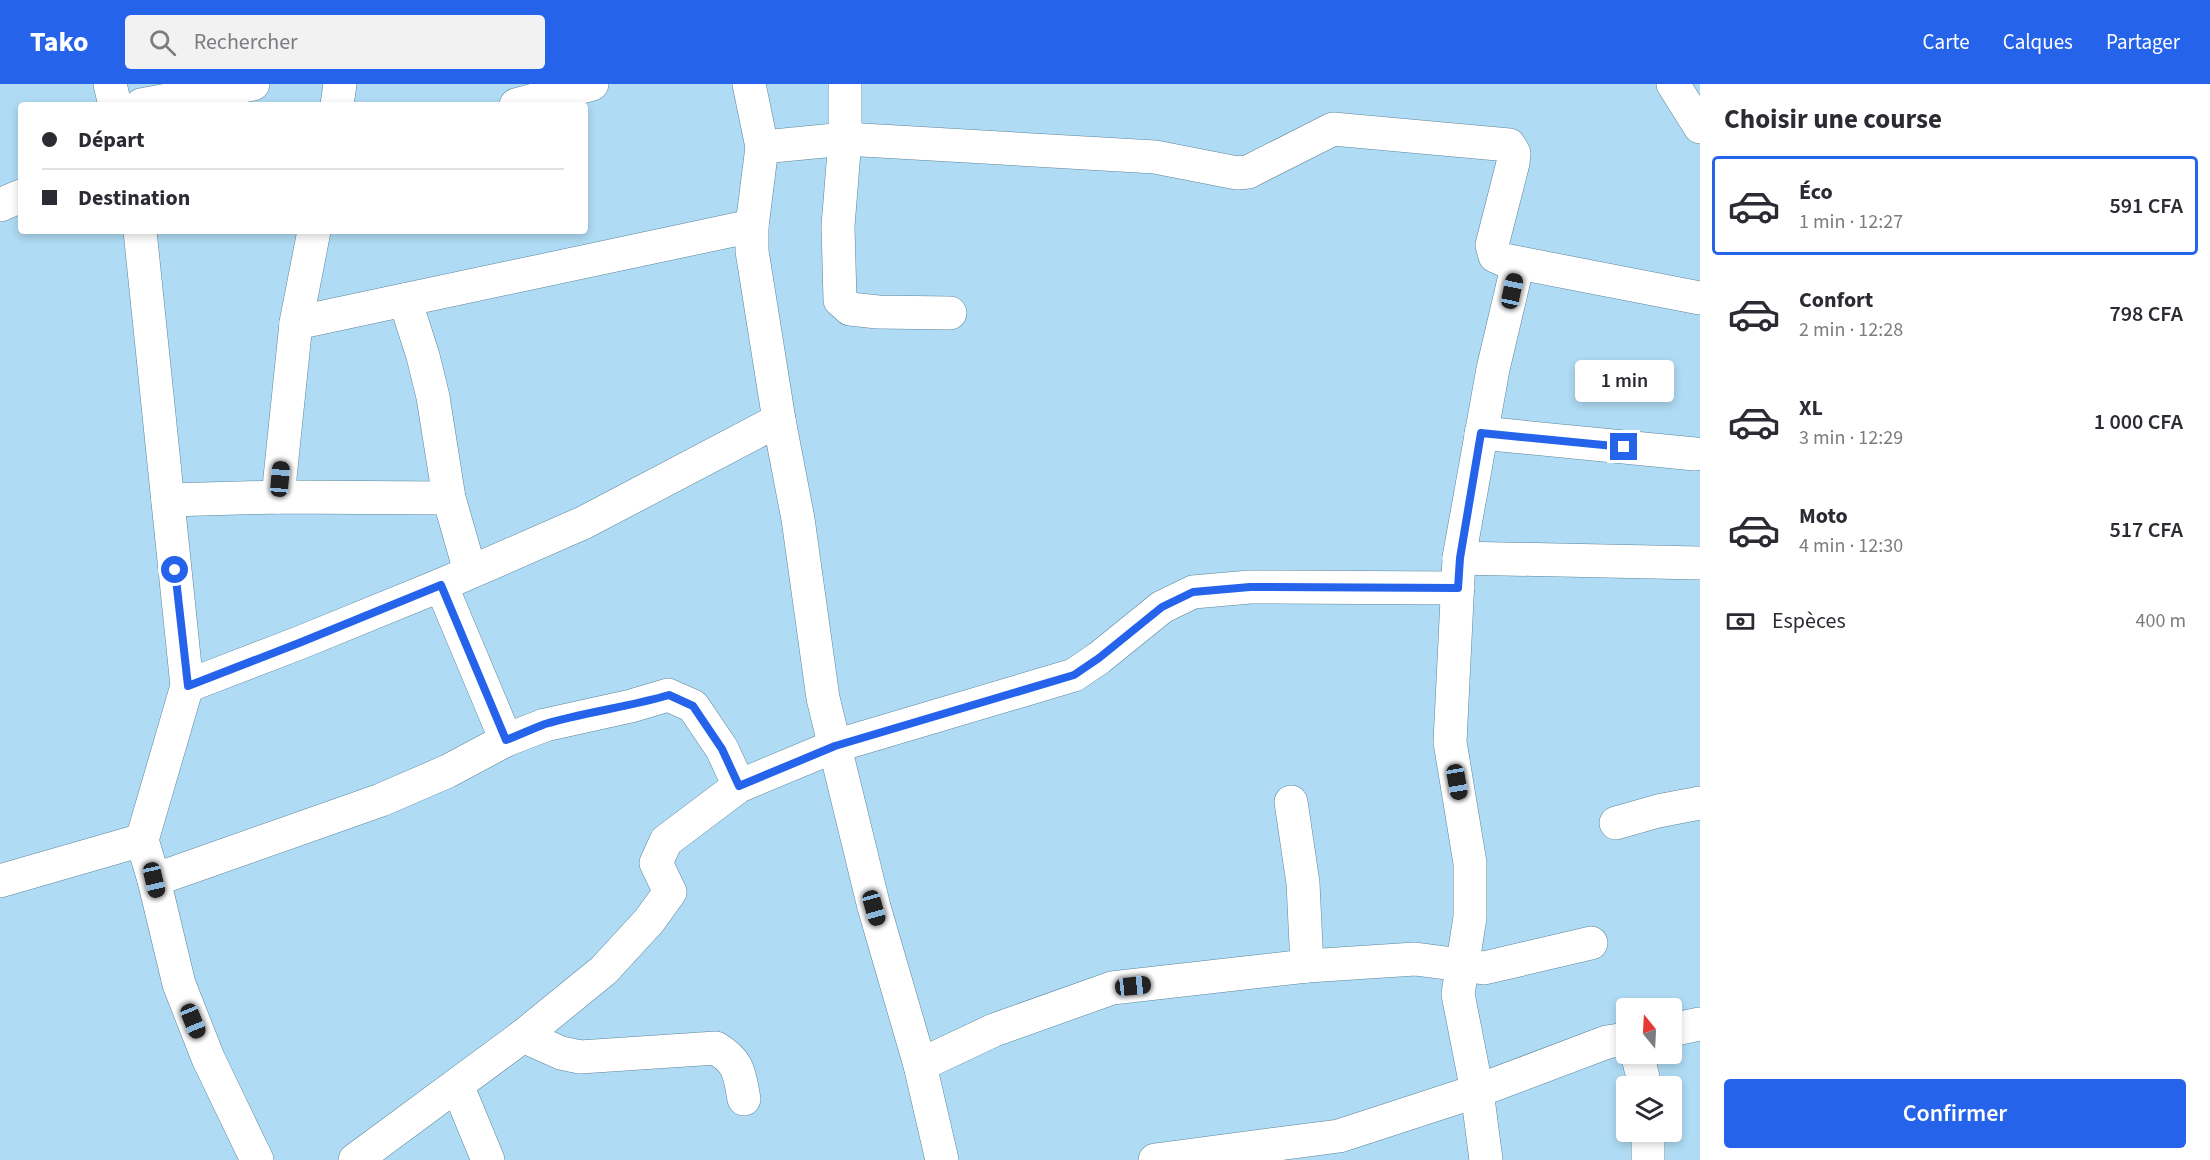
<!DOCTYPE html>
<html lang="fr">
<head>
<meta charset="utf-8">
<style>
  :root { --surface:#fff; --page:#f2f2f3; --text:#2b2b33; --muted:#7c7c81; --line:#e1e1e2; --accent:#2563eb }
  body { margin:0; font-family:"Source Sans 3",sans-serif; background:var(--page); color:var(--text); height:100vh; display:flex; flex-direction:column; font-size:22px; white-space:nowrap }
  * { box-sizing:border-box; margin:0 }
  p { font-size:20px; color:var(--muted) }
  .icon { flex:none; width:33px; height:33px; fill:none; stroke:currentColor; stroke-width:2; stroke-linecap:round; stroke-linejoin:round }
  .map { position:relative; flex:1; overflow:hidden }
  .drawer { display:flex; flex-direction:column; background:var(--surface); width:510px }
  .drawer>* { flex:none }
  .banner { position:absolute; left:18px; top:18px; width:570px; height:132px; border-radius:6px; box-shadow:0 3px 9px #0003; display:grid; align-content:center; height:132px; padding:0 24px; background:var(--surface) }
  .needle { width:39px; rotate:342deg }
  .buttons { position:absolute; left:1616px; top:914px; display:grid; gap:12px }
  .buttons a { display:grid; place-items:center; width:66px; height:66px; border-radius:6px; background:var(--surface); box-shadow:0 3px 9px #0003; font-size:30px }
  .end { position:absolute; width:27px; height:27px; margin:-14px; border:8px solid #2563eb; background:#fff; box-shadow:0 0 0 3px #fff }
  .from { border-radius:50% }
  .bubble { position:absolute; height:42px; border-radius:6px; background:var(--surface); box-shadow:0 3px 9px #0003; font-size:20px; font-weight:600; line-height:42px; text-align:center }
  .car { position:absolute; width:18px; height:36px; margin:-18px -9px; border-radius:8px; box-shadow:0 0 4px 2px #0007; background:linear-gradient(#222 24%,#8ab4d8 0 40%,#222 0 76%,#8ab4d8 0 86%,#222 0) }
  .banner b { display:flex; align-items:center; gap:21px; height:57px; font-size:22px }
  .banner b+b { border-top:2px solid var(--line) }
  .banner i { width:15px; height:15px; background:var(--text) }
  ul { padding:0; list-style:none }
  li { display:flex; align-items:center; gap:18px; height:99px; margin:0 12px 9px; padding:0 12px; border:3px solid transparent; border-radius:6px }
  li div { flex:1 }
  li b { display:block; font-size:22px }
  li em { font-style:normal; font-weight:600 }
  li.active { border-color:var(--accent) }
  li>.icon { width:54px; height:54px; stroke-width:1.5 }
  h2 { padding:0 24px; font-size:27px; line-height:72px }
  .pay { display:flex; align-items:center; gap:15px; height:66px; padding:0 24px; font-size:22px }
  .pay p { margin-inline-start:auto }
  .action { display:flex; gap:12px; margin-top:auto; padding:12px 24px }
  .action a { flex:1; height:69px; border-radius:6px; background:var(--accent); color:#fff; font-size:24px; font-weight:600; line-height:69px; text-align:center }
  header { display:flex; align-items:center; gap:36px; box-sizing:border-box; height:84px; padding:0 30px; background:var(--accent); color:#fff }
  header strong { font-size:28px }
  nav { display:flex; gap:33px; margin-inline-start:auto; font-size:21px }
  .search { width:420px; height:54px; background:var(--page); display:flex; align-items:center; gap:15px; box-sizing:border-box; padding:0 21px; border-radius:6px; color:var(--muted); font-size:22px }
  main { display:flex; flex:1; min-height:0 }
  .map>svg:first-child { display:block }
</style>
</head>
<body>
<header>
<strong>Tako</strong>
<div class="search"><svg class="icon" aria-label="search" viewBox="0 0 24 24"><circle cx="10" cy="10" r="6"/><path d="M15 15l6 6"/></svg>Rechercher</div>
<nav><a>Carte</a><a>Calques</a><a>Partager</a></nav>
</header>
<main>
<div class="map">
<svg width="1700" height="1076" viewBox="0 0 1700 1076">
  <rect width="100%" height="100%" fill="#afdbf4"/>
  <g fill="none" stroke-linecap="round" stroke-linejoin="round">
    <defs>
      <g id="minor">
        <path d="M 110,0 L 115,21"/>
        <path d="M 749,0 L 762,63 L 752,142 L 752,167 L 779,336 L 798,435 L 823,614 L 874,823 L 920,981 L 942,1076"/>
        <path d="M 845,0 L 845,55 L 838,142 L 840,216 L 850,225 L 878,228 L 950,229"/>
        <path d="M 1673,0 L 1700,43"/>
        <path d="M 141,21 L 253,0"/>
        <path d="M 337,21 L 340,0"/>
        <path d="M 516,21 L 592,0"/>
        <path d="M 762,63 L 845,55 L 1155,73 L 1237,89 L 1248,88 L 1333,45 L 1509,61 L 1514,69 L 1513,79 L 1492,161 L 1495,172 L 1504,176 L 1700,214"/>
        <path d="M 0,121 L 21,112"/>
        <path d="M 140,147 L 187,602 L 142,756 L 154,796 L 179,900 L 208,974 L 257,1076"/>
        <path d="M 405,216 L 423,272 L 433,313 L 449,414 L 470,487"/>
        <path d="M 296,239 L 752,142"/>
        <path d="M 1481,349 L 1695,370"/>
        <path d="M 278,413 L 296,239 L 314,147"/>
        <path d="M 168,416 L 278,413 L 449,414"/>
        <path d="M 1459,474 L 1700,479"/>
        <path d="M 441,501 L 506,656"/>
        <path d="M 187,602 L 299,559 L 441,501 L 583,439 L 779,336"/>
        <path d="M 1291,718 L 1303,799 L 1307,882"/>
        <path d="M 1616,739 L 1658,727 L 1700,719"/>
        <path d="M 154,796 L 381,716 L 448,687 L 506,656 L 545,641 L 631,622 L 668,611 L 693,622 L 722,665 L 739,702"/>
        <path d="M 0,797 L 142,756"/>
        <path d="M 1671,946 L 1700,940"/>
        <path d="M 523,952 L 561,969 L 580,973 L 716,964 C 740,979 739,989 744,1015"/>
        <path d="M 1637,969 L 1645,1002"/>
        <path d="M 920,981 L 994,946 L 1112,904 L 1307,882 L 1415,875 L 1484,884 L 1591,859"/>
        <path d="M 457,1001 L 488,1076"/>
        <path d="M 355,1076 L 523,952 L 604,886 L 649,837 L 670,808 L 656,779 L 666,757 L 739,702 L 835,662 L 1074,591 L 1099,574 L 1162,523 L 1193,508 L 1250,503 L 1458,504"/>
        <path d="M 1155,1076 L 1339,1052 L 1477,1007 L 1607,958 L 1626,955"/>
        <path d="M 1486,1076 L 1477,1007 L 1458,910 L 1470,833 L 1470,779 L 1450,658 L 1459,474 L 1493,285 L 1518,179"/>
        <path d="M 1648,1076 L 1648,1047"/>
      </g>
    </defs>
    <use href="#minor" stroke="#5c859c" stroke-width="34"/>
    <use href="#minor" stroke="#fff" stroke-width="33"/>
  </g>
  <g fill="none" stroke-linecap="round" stroke-linejoin="round">
    <path stroke="#2563eb" stroke-width="8" d="M 175,486 L 188,602 L 299,559 L 441,501 L 506,656 C 519,651 532,645 545,640 C 586,628 628,623 669,611 L 693,622 L 722,665 L 739,702 L 835,662 L 1074,591 L 1099,574 L 1162,523 L 1193,508 L 1250,503 L 1458,504 L 1460,474 L 1481,349 L 1624,363"/>
  </g>
</svg>
<div class="buttons">
<a><svg class="needle" viewBox="-14 -14 28 28"><path d="M0-13l5 13h-10z" fill="#e53935"/><path d="M0 13l5-13h-10z" fill="#7c7c81"/></svg></a>
<a><svg class="icon" aria-label="layers" viewBox="0 0 24 24"><path d="M12 4l9 5-9 5-9-5zM3 14l9 5 9-5"/></svg></a>
</div>
<i class="end from" style="left:175px;top:486px"></i>
<i class="end" style="left:1624px;top:363px"></i>
<div class="bubble" style="left:1575px;top:276px;width:99px">1 min</div>
<i class="car" style="left:1512px;top:207px;rotate:12deg"></i>
<i class="car" style="left:280px;top:395px;rotate:5deg"></i>
<i class="car" style="left:1457px;top:698px;rotate:170deg"></i>
<i class="car" style="left:154px;top:796px;rotate:167deg"></i>
<i class="car" style="left:874px;top:824px;rotate:164deg"></i>
<i class="car" style="left:1133px;top:902px;rotate:84deg"></i>
<i class="car" style="left:193px;top:937px;rotate:158deg"></i>
<div class="banner">
<b><i class="from"></i>Départ</b>
<b><i></i>Destination</b>
</div>
</div>
<section class="drawer">
<h2>Choisir une course</h2>
<ul>
<li class="active"><svg class="icon" aria-label="car" viewBox="0 0 24 24"><path d="M5 17H2v-5l4-1 3-4h7l3 4 3 1v5h-3M9 17h6M6 11h13"/><circle cx="7" cy="17" r="2"/><circle cx="17" cy="17" r="2"/></svg><div><b>Éco</b><p>1 min · 12:27</p></div><em>591 CFA</em></li>
<li><svg class="icon" aria-label="car" viewBox="0 0 24 24"><path d="M5 17H2v-5l4-1 3-4h7l3 4 3 1v5h-3M9 17h6M6 11h13"/><circle cx="7" cy="17" r="2"/><circle cx="17" cy="17" r="2"/></svg><div><b>Confort</b><p>2 min · 12:28</p></div><em>798 CFA</em></li>
<li><svg class="icon" aria-label="car" viewBox="0 0 24 24"><path d="M5 17H2v-5l4-1 3-4h7l3 4 3 1v5h-3M9 17h6M6 11h13"/><circle cx="7" cy="17" r="2"/><circle cx="17" cy="17" r="2"/></svg><div><b>XL</b><p>3 min · 12:29</p></div><em>1 000 CFA</em></li>
<li><svg class="icon" aria-label="car" viewBox="0 0 24 24"><path d="M5 17H2v-5l4-1 3-4h7l3 4 3 1v5h-3M9 17h6M6 11h13"/><circle cx="7" cy="17" r="2"/><circle cx="17" cy="17" r="2"/></svg><div><b>Moto</b><p>4 min · 12:30</p></div><em>517 CFA</em></li>
</ul>
<div class="pay"><svg class="icon" aria-label="cash" viewBox="0 0 24 24"><path d="M3 7h18v10H3z"/><circle cx="12" cy="12" r="2"/></svg>Espèces<p>400 m</p></div>
<div class="action"><a>Confirmer</a></div>
</section>
</main>
</body>
</html>
